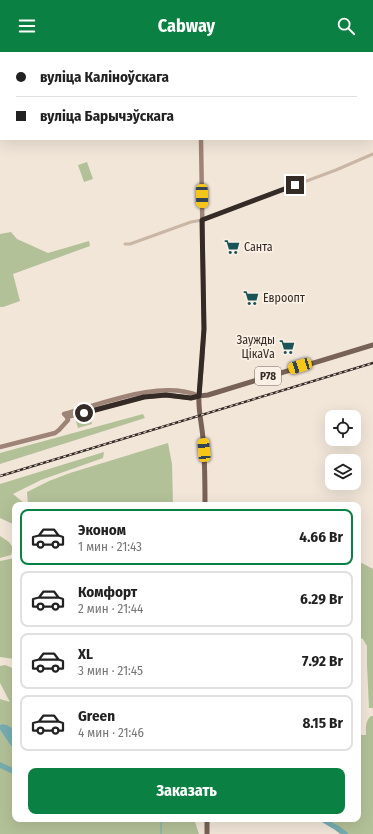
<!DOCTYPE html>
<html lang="ru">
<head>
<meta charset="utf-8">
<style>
  :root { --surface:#fff; --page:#f6f6f6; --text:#222; --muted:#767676; --line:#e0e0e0; --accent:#0b8043 }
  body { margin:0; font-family:"Fira Sans Condensed",sans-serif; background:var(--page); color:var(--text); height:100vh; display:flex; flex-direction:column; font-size:15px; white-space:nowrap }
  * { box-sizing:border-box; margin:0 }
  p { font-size:13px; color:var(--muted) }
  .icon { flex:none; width:22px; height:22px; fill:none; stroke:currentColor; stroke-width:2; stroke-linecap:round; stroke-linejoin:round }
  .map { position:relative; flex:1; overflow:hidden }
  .sheet { position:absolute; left:12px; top:450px; width:349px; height:320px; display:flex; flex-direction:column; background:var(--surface); border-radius:8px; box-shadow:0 4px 16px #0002 }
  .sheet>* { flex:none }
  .guide { position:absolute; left:0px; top:0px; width:373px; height:88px; box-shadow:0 4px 16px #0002; display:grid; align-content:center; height:88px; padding:0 16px; background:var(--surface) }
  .fabs { position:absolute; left:325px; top:358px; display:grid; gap:8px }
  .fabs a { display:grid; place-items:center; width:36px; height:36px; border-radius:8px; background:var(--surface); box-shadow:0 4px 16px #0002; font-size:20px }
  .end { position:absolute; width:18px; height:18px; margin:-9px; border:5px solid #352b26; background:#fff; box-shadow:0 0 0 2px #fff }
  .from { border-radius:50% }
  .car { position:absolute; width:12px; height:24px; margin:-12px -6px; border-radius:5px; box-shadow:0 0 3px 1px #0007; background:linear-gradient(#f5c518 24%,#345 0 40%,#f5c518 0 76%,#345 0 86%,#f5c518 0) }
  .guide b { display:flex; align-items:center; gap:14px; height:38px; font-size:15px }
  .guide b+b { border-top:1px solid var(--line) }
  .guide i { width:10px; height:10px; background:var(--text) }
  ul { padding:7px 0 0; list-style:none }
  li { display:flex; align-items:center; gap:12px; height:56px; margin:0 8px 6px; padding:0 8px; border:2px solid var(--line); border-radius:8px }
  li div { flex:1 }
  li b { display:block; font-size:15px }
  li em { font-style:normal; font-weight:700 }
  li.active { border-color:var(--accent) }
  li>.icon { width:36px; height:36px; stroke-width:1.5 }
  .cta { display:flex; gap:8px; margin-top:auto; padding:8px 16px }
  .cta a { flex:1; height:46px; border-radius:8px; background:var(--accent); color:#fff; font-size:16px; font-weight:700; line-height:46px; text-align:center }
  header { display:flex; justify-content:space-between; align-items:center; height:52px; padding:0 16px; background:var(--accent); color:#fff; font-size:18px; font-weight:700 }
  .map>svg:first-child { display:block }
</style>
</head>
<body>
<header><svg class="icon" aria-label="menu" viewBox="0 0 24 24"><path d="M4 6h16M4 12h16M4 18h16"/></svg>Cabway<svg class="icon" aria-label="search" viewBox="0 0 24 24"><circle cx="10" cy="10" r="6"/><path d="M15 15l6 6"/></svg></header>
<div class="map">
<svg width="373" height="782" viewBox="0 0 373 782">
  <rect width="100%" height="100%" fill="#f2e6d9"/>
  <g fill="#b3c198">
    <path d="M 87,110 L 93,127 L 84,130 L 78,113 Z"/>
    <path d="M 11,180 L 17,187 L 48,201 L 89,189 L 90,194 L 13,222 L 20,249 L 3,255 L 0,255 L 0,182 Z"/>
    <path d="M 143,362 L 145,366 L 0,412 L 0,401 Z"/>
    <path d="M 90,365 L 92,372 L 78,376 L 76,369 Z"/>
    <path d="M 168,391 L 172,412 L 173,453 L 28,453 L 27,440 L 49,429 L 70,421 Z"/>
    <path d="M 104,400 L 103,406 L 41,428 L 13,442 L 24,451 L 25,453 L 15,453 L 15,473 L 0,466 L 0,432 Z"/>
    <path d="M 0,484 L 9,490 L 13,496 L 11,503 L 0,506 Z"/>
    <path d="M 15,506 L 15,607 L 0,605 L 0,509 Z"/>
    <path d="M 358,509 L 373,517 L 373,656 L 369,656 L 367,613 L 367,594 L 363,587 L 358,585 Z"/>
    <path d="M 5,613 L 15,617 L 15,678 L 2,672 L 0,673 L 0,647 L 10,650 L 0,631 L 0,614 Z"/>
    <path d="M 371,664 L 373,664 L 373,782 L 348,782 L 333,770 L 326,767 L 358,767 L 358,683 L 366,683 C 366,676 365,669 371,664 Z"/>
    <path d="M 0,678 L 15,700 L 15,767 L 194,767 L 199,782 L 0,782 Z"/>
  </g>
  <path fill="#77adb0" d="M 2,672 L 7,673 L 15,678 L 15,700 L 0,678 L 0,673 Z"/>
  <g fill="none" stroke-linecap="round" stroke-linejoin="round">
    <path stroke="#77adb0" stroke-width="1" d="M 161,782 L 161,767"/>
    <g stroke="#77adb0" stroke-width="5.5">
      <path d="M 0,713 L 15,720"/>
      <path d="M 322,767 L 337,776 L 345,782"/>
    </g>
    <g stroke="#cab6a4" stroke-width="3">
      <path d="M 37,1 L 38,0"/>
      <path d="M 0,23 L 1,22"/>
      <path d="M 125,192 L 130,192 L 191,170 L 202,168 L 336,118 L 373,102"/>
    </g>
    <g stroke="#9e8476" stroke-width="4.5">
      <path d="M 200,1 L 200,0"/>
      <path d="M 199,344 L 202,309 L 204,277 L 201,87"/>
      <path d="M 67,365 L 64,362 C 102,352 161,327 199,344"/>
      <path d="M 67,365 L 144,345 L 166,343 L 191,346 L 199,344"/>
      <path d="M 0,395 L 55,381 L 59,378 L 68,368 L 67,365"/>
    </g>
    <g stroke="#786257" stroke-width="5">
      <path d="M 205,453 C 205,431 205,409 203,387 C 202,372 198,359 199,344 L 208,343 L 373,293"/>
      <path d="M 207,767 L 207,782"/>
    </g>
    <defs>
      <path id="rail" d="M 0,424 L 373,311"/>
    </defs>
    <use href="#rail" stroke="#352b26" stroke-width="2.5"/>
    <use href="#rail" stroke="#faf0e5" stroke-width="1" stroke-dasharray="3" stroke-linecap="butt"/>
  </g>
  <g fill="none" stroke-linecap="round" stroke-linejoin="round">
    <path stroke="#352b26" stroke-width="5" d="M 84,361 L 144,345 L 166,343 L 191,346 L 199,344 L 204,277 L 202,168 L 295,133"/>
  </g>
  <defs>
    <symbol id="supermarket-bare" viewBox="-9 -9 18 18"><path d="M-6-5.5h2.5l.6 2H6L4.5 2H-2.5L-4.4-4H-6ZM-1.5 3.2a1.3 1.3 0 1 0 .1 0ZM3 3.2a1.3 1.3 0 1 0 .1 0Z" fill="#1b5458" stroke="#faf0e5" stroke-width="2.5" paint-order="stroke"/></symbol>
  </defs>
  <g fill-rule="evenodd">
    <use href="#supermarket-bare" x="221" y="184" width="22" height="22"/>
    <use href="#supermarket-bare" x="240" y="235" width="22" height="22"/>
    <use href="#supermarket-bare" x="276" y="284" width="22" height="22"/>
  </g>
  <g text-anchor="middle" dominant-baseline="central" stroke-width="3.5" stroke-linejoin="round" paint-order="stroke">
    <rect fill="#faf0e5" stroke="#70665f" stroke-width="1" x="255" y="315" width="26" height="18" rx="3"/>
    <g font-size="11" font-weight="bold" fill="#352b26">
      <text x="268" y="324">Р78</text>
    </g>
    <g font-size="12" fill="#352b26" stroke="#faf0e5" text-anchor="start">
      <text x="244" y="195">Санта</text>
      <text x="263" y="246">Евроопт</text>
      <text x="275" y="288" text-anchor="end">Заужды<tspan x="275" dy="14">ЦікаVа</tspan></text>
    </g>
  </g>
</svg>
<div class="fabs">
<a><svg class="icon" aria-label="locate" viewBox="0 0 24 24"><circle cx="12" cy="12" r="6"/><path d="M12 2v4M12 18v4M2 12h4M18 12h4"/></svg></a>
<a><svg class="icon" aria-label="layers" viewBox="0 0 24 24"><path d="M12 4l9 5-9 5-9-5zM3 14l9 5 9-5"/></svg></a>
</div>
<i class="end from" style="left:84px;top:361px"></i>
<i class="end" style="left:295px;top:133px"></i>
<i class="car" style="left:202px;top:144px;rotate:179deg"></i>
<i class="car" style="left:300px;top:314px;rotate:253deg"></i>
<i class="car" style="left:204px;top:398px;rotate:355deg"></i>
<div class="guide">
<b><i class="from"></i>вуліца Каліноўскага</b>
<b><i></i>вуліца Барычэўскага</b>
</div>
<section class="sheet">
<ul>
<li class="active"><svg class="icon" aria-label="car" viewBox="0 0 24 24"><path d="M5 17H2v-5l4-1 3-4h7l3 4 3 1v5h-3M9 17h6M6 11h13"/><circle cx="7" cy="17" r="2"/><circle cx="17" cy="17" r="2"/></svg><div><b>Эконом</b><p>1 мин · 21:43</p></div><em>4.66 Br</em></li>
<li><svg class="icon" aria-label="car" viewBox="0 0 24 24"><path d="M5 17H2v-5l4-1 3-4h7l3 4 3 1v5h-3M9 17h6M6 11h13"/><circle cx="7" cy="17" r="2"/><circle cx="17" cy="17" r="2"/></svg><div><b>Комфорт</b><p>2 мин · 21:44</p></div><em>6.29 Br</em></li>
<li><svg class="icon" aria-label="car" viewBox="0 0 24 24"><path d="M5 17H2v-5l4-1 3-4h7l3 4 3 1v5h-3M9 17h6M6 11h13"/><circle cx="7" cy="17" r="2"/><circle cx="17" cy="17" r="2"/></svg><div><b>XL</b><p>3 мин · 21:45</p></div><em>7.92 Br</em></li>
<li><svg class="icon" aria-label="car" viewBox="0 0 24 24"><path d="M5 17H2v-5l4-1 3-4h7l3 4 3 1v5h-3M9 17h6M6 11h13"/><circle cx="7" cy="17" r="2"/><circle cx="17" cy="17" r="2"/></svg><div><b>Green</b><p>4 мин · 21:46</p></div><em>8.15 Br</em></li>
</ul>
<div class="cta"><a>Заказать</a></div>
</section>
</div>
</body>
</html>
